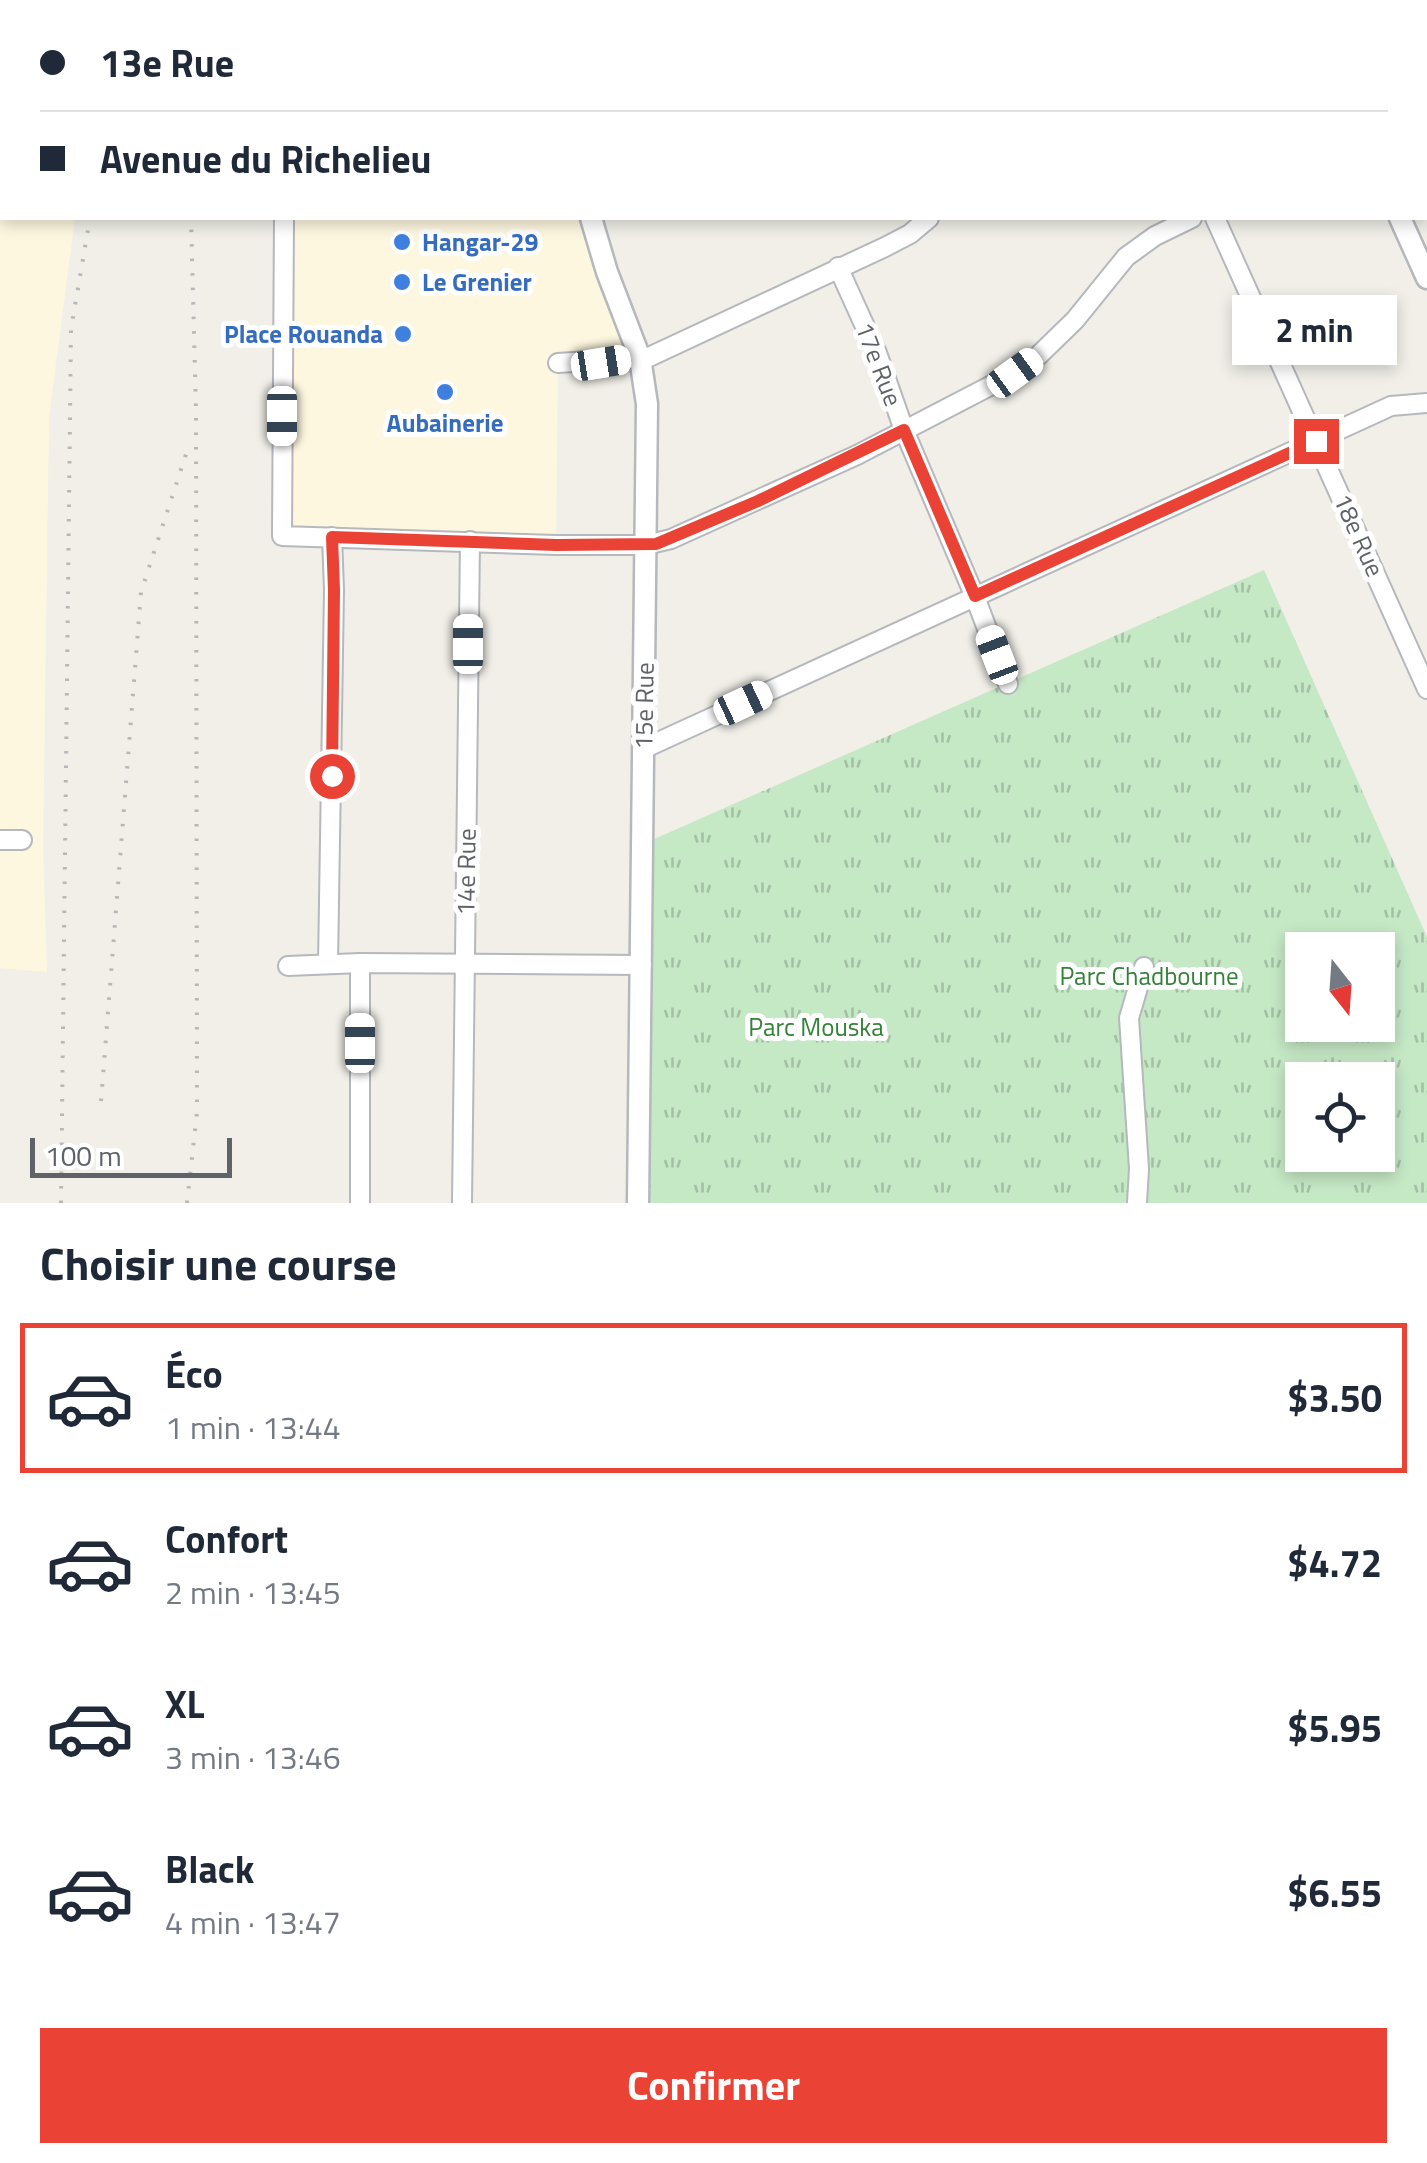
<!DOCTYPE html>
<html lang="fr">
<head>
<meta charset="utf-8">
<style>
  :root { --surface:#fff; --page:#f2f2f3; --text:#1f2937; --muted:#747a83; --line:#e0e1e3; --accent:#ea4335 }
  body { margin:0; font-family:"Titillium Web",sans-serif; background:var(--page); color:var(--text); height:100vh; display:flex; flex-direction:column; font-size:38px; white-space:nowrap }
  * { box-sizing:border-box; margin:0 }
  p { font-size:32px; color:var(--muted) }
  .icon { flex:none; width:55px; height:55px; fill:none; stroke:currentColor; stroke-width:2; stroke-linecap:round; stroke-linejoin:round }
  .map { position:relative; height:1203px; overflow:hidden }
  .drawer { display:flex; flex-direction:column; background:var(--surface); flex:1 }
  .drawer>* { flex:none }
  .guide { position:absolute; left:0px; top:0px; width:1428px; height:220px; box-shadow:0 5px 15px #0003; display:grid; align-content:center; height:220px; padding:0 40px; background:var(--surface) }
  .needle { width:65px; rotate:163deg }
  .tools { position:absolute; left:1285px; top:932px; display:grid; gap:20px }
  .tools a { display:grid; place-items:center; width:110px; height:110px; border-radius:0px; background:var(--surface); box-shadow:0 5px 15px #0003; font-size:50px }
  .scale { position:absolute; left:30px; bottom:25px; width:202px; box-sizing:border-box; padding-left:10px; border:5px solid #5f6368; border-top:0; font-size:28px; line-height:35px; white-space:nowrap; color:#5f6368; -webkit-text-stroke:8px #fff; paint-order:stroke }
  .end { position:absolute; width:45px; height:45px; margin:-22px; border:12px solid #ea4335; background:#fff; box-shadow:0 0 0 5px #fff }
  .from { border-radius:50% }
  .bubble { position:absolute; height:70px; border-radius:0px; background:var(--surface); box-shadow:0 5px 15px #0003; font-size:32px; font-weight:700; line-height:70px; text-align:center }
  .car { position:absolute; width:30px; height:60px; margin:-30px -15px; border-radius:12px; box-shadow:0 0 8px 2px #0007; background:linear-gradient(#fff 24%,#345 0 40%,#fff 0 76%,#345 0 86%,#fff 0) }
  .guide b { display:flex; align-items:center; gap:35px; height:95px; font-size:38px }
  .guide b+b { border-top:2px solid var(--line) }
  .guide i { width:25px; height:25px; background:var(--text) }
  ul { padding:0; list-style:none }
  li { display:flex; align-items:center; gap:30px; height:150px; margin:0 20px 15px; padding:0 20px; border:5px solid transparent; border-radius:0px }
  li div { flex:1 }
  li b { display:block; font-size:38px }
  li em { font-style:normal; font-weight:700 }
  li.selected { border-color:var(--accent) }
  li>.icon { width:90px; height:90px; stroke-width:1.5 }
  h2 { padding:0 40px; font-size:45px; line-height:120px }
  .cta { display:flex; gap:20px; margin-top:auto; padding:20px 40px }
  .cta a { flex:1; height:115px; border-radius:0px; background:var(--accent); color:#fff; font-size:40px; font-weight:700; line-height:115px; text-align:center }
  .map>svg:first-child { display:block }
</style>
</head>
<body>
<div class="map">
<svg width="1427" height="1203" viewBox="0 0 1427 1203">
  <defs>
    <pattern id="park-tufts" width="24" height="20" patternUnits="userSpaceOnUse" patternTransform="scale(2.5)"><rect width="24" height="20" fill="#c5e8c5"/><path d="M3 7l-1-3M5 7V3M7 7l1-3M15 17l-1-3M17 17v-4M19 17l1-3" fill="none" stroke="#a3c0a4"/></pattern>
  </defs>
  <rect width="100%" height="100%" fill="#f1efe8"/>
  <g fill="#fef7e0">
    <path d="M 0,0 L 83,0 L 2,2 L 2,218 L 75,218 L 49,417 L 43,847 L 47,972 L 0,968 Z"/>
    <path d="M 284,218 L 591,218 L 640,358 L 558,364 L 556,545 L 282,536 Z"/>
  </g>
  <path fill="url(#park-tufts)" fill-rule="evenodd" d="M 1264,570 L 1427,937 L 1427,1203 L 638,1203 L 643,844 ZM 1302,950 L 1378,950 L 1378,1025 L 1302,1025 ZM 1302,1080 L 1378,1080 L 1378,1155 L 1302,1155 Z"/>
  <g fill="none" stroke-linecap="round" stroke-linejoin="round">
    <defs>
      <g id="minor">
        <path d="M 1040,0 L 1045,2"/>
        <path d="M 286,2 L 286,0"/>
        <path d="M 1425,126 L 1427,126"/>
        <path d="M 284,218 L 282,536 L 556,545 L 646,545 L 671,539 L 857,455 L 1015,373 L 1038,356 L 1075,320 L 1126,257 L 1155,236 L 1192,218"/>
        <path d="M 1215,218 L 1427,689"/>
        <path d="M 838,267 L 877,353 L 904,430 L 975,597 L 1008,684"/>
        <path d="M 558,363 L 649,357 L 885,247 L 910,234 L 929,218"/>
        <path d="M 643,749 L 1391,406 L 1427,403"/>
        <path d="M 0,840 L 22,840"/>
        <path d="M 328,964 L 334,590 L 332,537"/>
        <path d="M 288,966 L 360,963 L 642,965"/>
        <path d="M 360,1203 L 360,963"/>
        <path d="M 462,1203 L 470,541"/>
        <path d="M 1137,1203 L 1139,1169 L 1129,1018 L 1144,967"/>
      </g>
      <g id="tertiary">
        <path d="M 1304,0 L 1305,2"/>
        <path d="M 586,2 L 587,0"/>
        <path d="M 591,218 L 607,272 L 640,358 L 647,404 L 638,1203"/>
        <path d="M 1400,218 L 1427,278"/>
      </g>
    </defs>
    <use href="#minor" stroke="#b5b8bc" stroke-width="22"/>
    <use href="#tertiary" stroke="#b5b8bc" stroke-width="25"/>
    <use href="#minor" stroke="#fff" stroke-width="18"/>
    <use href="#tertiary" stroke="#fff" stroke-width="20"/>
    <g stroke="#b6b7b8" stroke-width="4" stroke-dasharray="2.5 12" stroke-linecap="butt">
      <path d="M 185,0 L 185,2"/>
      <path d="M 148,2 L 148,0"/>
      <path d="M 101,1101 L 141,592 L 189,445"/>
      <path d="M 61,1203 L 71,329 L 90,218"/>
      <path d="M 187,1203 L 197,1112 L 196,411 L 191,218"/>
    </g>
  </g>
  <g fill="none" stroke-linecap="round" stroke-linejoin="round">
    <path stroke="#ea4335" stroke-width="12" d="M 332,776 L 334,590 L 332,537 L 556,545 L 656,544 L 758,501 L 904,430 L 975,596 L 1316,441"/>
  </g>
  <g fill="#3f7fe0" stroke="#fff" stroke-width="4">
    <circle cx="402" cy="242" r="10"/>
    <circle cx="402" cy="282" r="10"/>
    <circle cx="403" cy="334" r="10"/>
    <circle cx="445" cy="392" r="10"/>
  </g>
  <g text-anchor="middle" dominant-baseline="central" stroke-width="10" stroke-linejoin="round" paint-order="stroke">
    <g font-size="25" font-weight="bold" fill="#366cbe" stroke="#fff" text-anchor="start">
      <text x="422" y="242">Hangar-29</text>
      <text x="422" y="282">Le Grenier</text>
      <text x="383" y="334" text-anchor="end">Place Rouanda</text>
      <text x="445" y="423" text-anchor="middle">Aubainerie</text>
    </g>
    <g font-size="25" fill="#5f6368" stroke="#fff">
      <text transform="translate(879 364) rotate(69)">17e Rue</text>
      <text transform="translate(1359 535) rotate(66)">18e Rue</text>
      <text transform="translate(644 706) rotate(-89)">15e Rue</text>
      <text transform="translate(466 872) rotate(-89)">14e Rue</text>
    </g>
    <g font-size="25" fill="#348238" stroke="#fff">
      <text x="1149" y="976">Parc Chadbourne</text>
      <text x="816" y="1027">Parc Mouska</text>
    </g>
  </g>
</svg>
<div class="tools">
<a><svg class="needle" viewBox="-14 -14 28 28"><path d="M0-13l5 13h-10z" fill="#e53935"/><path d="M0 13l5-13h-10z" fill="#747a83"/></svg></a>
<a><svg class="icon" aria-label="locate" viewBox="0 0 24 24"><circle cx="12" cy="12" r="6"/><path d="M12 2v4M12 18v4M2 12h4M18 12h4"/></svg></a>
</div>
<div class="scale">100 m</div>
<i class="end from" style="left:332px;top:776px"></i>
<i class="end" style="left:1316px;top:441px"></i>
<div class="bubble" style="left:1232px;top:295px;width:165px">2 min</div>
<i class="car" style="left:601px;top:363px;rotate:81deg"></i>
<i class="car" style="left:1015px;top:373px;rotate:54deg"></i>
<i class="car" style="left:282px;top:416px;rotate:180deg"></i>
<i class="car" style="left:468px;top:644px;rotate:0deg"></i>
<i class="car" style="left:997px;top:655px;rotate:339deg"></i>
<i class="car" style="left:743px;top:703px;rotate:65deg"></i>
<i class="car" style="left:360px;top:1043px;rotate:0deg"></i>
<div class="guide">
<b><i class="from"></i>13e Rue</b>
<b><i></i>Avenue du Richelieu</b>
</div>
</div>
<section class="drawer">
<h2>Choisir une course</h2>
<ul>
<li class="selected"><svg class="icon" aria-label="car" viewBox="0 0 24 24"><path d="M5 17H2v-5l4-1 3-4h7l3 4 3 1v5h-3M9 17h6M6 11h13"/><circle cx="7" cy="17" r="2"/><circle cx="17" cy="17" r="2"/></svg><div><b>Éco</b><p>1 min · 13:44</p></div><em>$3.50</em></li>
<li><svg class="icon" aria-label="car" viewBox="0 0 24 24"><path d="M5 17H2v-5l4-1 3-4h7l3 4 3 1v5h-3M9 17h6M6 11h13"/><circle cx="7" cy="17" r="2"/><circle cx="17" cy="17" r="2"/></svg><div><b>Confort</b><p>2 min · 13:45</p></div><em>$4.72</em></li>
<li><svg class="icon" aria-label="car" viewBox="0 0 24 24"><path d="M5 17H2v-5l4-1 3-4h7l3 4 3 1v5h-3M9 17h6M6 11h13"/><circle cx="7" cy="17" r="2"/><circle cx="17" cy="17" r="2"/></svg><div><b>XL</b><p>3 min · 13:46</p></div><em>$5.95</em></li>
<li><svg class="icon" aria-label="car" viewBox="0 0 24 24"><path d="M5 17H2v-5l4-1 3-4h7l3 4 3 1v5h-3M9 17h6M6 11h13"/><circle cx="7" cy="17" r="2"/><circle cx="17" cy="17" r="2"/></svg><div><b>Black</b><p>4 min · 13:47</p></div><em>$6.55</em></li>
</ul>
<div class="cta"><a>Confirmer</a></div>
</section>
</body>
</html>
